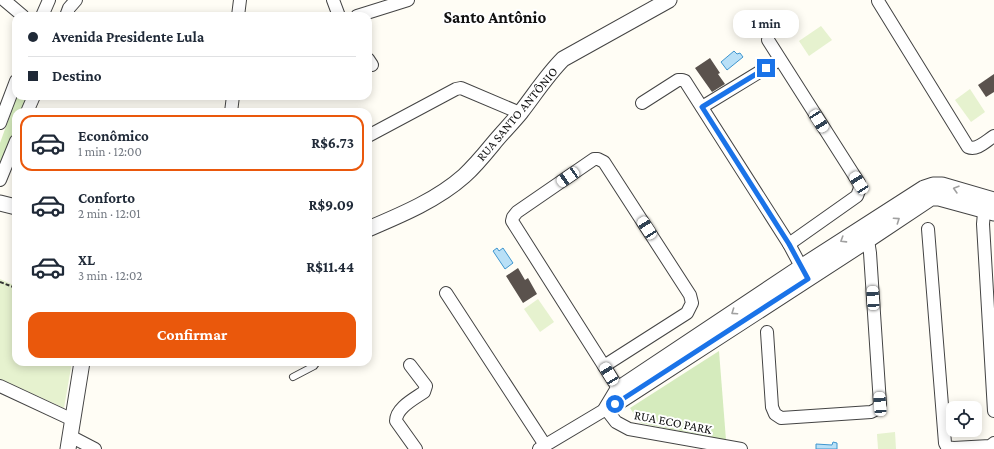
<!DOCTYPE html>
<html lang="pt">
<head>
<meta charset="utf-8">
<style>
  :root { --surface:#fff; --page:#f2f2f3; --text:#1f2937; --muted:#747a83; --line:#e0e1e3; --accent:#ea580c }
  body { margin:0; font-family:"Crimson Pro",serif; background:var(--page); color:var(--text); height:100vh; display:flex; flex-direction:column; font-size:15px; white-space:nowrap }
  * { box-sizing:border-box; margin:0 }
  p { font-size:13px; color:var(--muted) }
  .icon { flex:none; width:22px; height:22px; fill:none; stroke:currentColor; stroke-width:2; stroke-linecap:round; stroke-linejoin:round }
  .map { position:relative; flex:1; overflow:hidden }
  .sheet { position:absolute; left:12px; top:108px; width:360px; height:258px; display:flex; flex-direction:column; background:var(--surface); border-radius:12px; box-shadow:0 2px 10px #0003 }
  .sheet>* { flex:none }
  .guide { position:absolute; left:12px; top:12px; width:360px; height:88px; border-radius:12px; box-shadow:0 2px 10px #0003; display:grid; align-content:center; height:88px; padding:0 16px; background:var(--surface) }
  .buttons { position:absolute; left:946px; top:401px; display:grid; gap:8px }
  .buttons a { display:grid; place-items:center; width:36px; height:36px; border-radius:8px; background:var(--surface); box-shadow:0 2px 10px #0003; font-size:20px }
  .end { position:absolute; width:18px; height:18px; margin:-9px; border:5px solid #1a73e8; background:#fff; box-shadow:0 0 0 2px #fff }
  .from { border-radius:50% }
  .bubble { position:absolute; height:28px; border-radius:12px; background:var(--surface); box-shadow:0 2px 10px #0003; font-size:13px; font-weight:700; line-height:28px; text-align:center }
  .car { position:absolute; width:12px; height:24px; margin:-12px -6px; border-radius:5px; box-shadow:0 0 3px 1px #0007; background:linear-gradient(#fff 24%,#345 0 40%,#fff 0 76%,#345 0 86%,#fff 0) }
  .guide b { display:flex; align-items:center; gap:14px; height:38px; font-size:15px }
  .guide b+b { border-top:1px solid var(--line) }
  .guide i { width:10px; height:10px; background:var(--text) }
  ul { padding:7px 0 0; list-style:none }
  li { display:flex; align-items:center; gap:12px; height:56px; margin:0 8px 6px; padding:0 8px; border:2px solid transparent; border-radius:12px }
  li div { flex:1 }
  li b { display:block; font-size:15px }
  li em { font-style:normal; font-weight:700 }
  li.active { border-color:var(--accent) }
  li>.icon { width:36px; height:36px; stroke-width:1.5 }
  .cta { display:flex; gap:8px; margin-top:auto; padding:8px 16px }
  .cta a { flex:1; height:46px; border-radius:12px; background:var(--accent); color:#fff; font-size:16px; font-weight:700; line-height:46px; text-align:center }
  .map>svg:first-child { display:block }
</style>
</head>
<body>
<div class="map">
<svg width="994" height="449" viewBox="0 0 994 449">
  <rect width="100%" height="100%" fill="#fffdf5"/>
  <g fill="#d5ebbd">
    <path d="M 17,96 L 29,96 L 22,112 L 16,112 L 16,129 L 0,170 L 0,143 Z"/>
    <path d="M 719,351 L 726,440 L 640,423 L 630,408 Z"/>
  </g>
  <g fill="#e6f2cf">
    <path d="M 821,26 L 832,40 L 809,56 L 799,41 Z"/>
    <path d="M 970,89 L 985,112 L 971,122 L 955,100 Z"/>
    <path d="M 0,279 L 16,286 L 16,362 L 72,362 L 64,408 L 0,379 Z"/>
    <path d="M 538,299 L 554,322 L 540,332 L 524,309 Z"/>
    <path d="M 895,432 L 896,449 L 878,449 L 877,434 Z"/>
  </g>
  <g fill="#b9e0f7" stroke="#3f96cf">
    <path d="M 734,51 L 737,54 L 740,53 L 743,57 L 727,70 L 721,62 Z"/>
    <path d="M 497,248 L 499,251 L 503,248 L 513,263 L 505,269 L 493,251 Z"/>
    <path d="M 833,442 L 837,443 L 837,449 L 816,449 L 816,444 L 832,445 Z"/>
  </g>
  <g fill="#5a524d">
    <path d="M 710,58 L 720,73 L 718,74 L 725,84 L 712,92 L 695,68 Z"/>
    <path d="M 994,74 L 994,92 L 986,97 L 978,85 Z"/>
    <path d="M 518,268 L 525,280 L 528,278 L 537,294 L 523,303 L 506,276 Z"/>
  </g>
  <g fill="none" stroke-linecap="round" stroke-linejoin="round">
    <defs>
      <path id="service" d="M 293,377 L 314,366 L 317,362"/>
      <g id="minor">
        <path d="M 4,0 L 23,16"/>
        <path d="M 333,0 L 339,16"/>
        <path d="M 878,1 L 968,147 C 977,151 986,141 994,136"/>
        <path d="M 42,16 L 49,0"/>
        <path d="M 66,16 L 69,8 L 76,0"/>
        <path d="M 238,16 L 240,0"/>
        <path d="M 357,16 L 408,0"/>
        <path d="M 768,40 L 859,183 L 860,188 L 857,196 L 789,244"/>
        <path d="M 368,59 L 372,65"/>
        <path d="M 642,103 L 678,80 L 682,80 L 685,81 L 789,244 L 805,274"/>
        <path d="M 702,107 L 779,60"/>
        <path d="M 27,112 L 34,96"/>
        <path d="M 231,112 L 233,96"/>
        <path d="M 0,123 L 16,81"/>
        <path d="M 368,136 L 456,89 L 461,88 L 520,113"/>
        <path d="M 594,159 L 598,159 L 604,162 L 690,295 L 692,303 L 687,313 L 604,366 L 512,221 L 513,217 L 517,212 Z"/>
        <path d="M 0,180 L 16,141"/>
        <path d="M 985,202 L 983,224 L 994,411"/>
        <path d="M 928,229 L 945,443 L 947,447 L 953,448 L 990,446 L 994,443"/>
        <path d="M 446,293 L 545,445"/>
        <path d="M 767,332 L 772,407 L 775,414 L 781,418 L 871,412 L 877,409 L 880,404 L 870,253 L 868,240 L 863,233"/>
        <path d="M 410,365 L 426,386 L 424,392 C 414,399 396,408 396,421 L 416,449"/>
        <path d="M 604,366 L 623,396"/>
        <path d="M 0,386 L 73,420"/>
        <path d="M 70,436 L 95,449"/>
        <path d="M 539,449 L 606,409 L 616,422 L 629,429 L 741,449"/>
      </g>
      <g id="tertiary">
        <path d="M 0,203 L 16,207"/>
        <path d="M 368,229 C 401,215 437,200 464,176 C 475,166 484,155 493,144 C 502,133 512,123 521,112 C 535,94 547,75 563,59 L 669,0"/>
        <path d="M 609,408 L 868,240 L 931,198 L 939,198 L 994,213"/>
        <path d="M 606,409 L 618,389 L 801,267 L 924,188 L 933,185 L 942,185 L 994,200"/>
        <path d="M 68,449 L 82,362"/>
      </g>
    </defs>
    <use href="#service" stroke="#444" stroke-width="8"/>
    <use href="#minor" stroke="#444" stroke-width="14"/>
    <use href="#tertiary" stroke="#444" stroke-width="17"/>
    <path stroke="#333" stroke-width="2" stroke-dasharray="4 2" stroke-linecap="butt" d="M 0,282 L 16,288"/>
    <use href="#service" stroke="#fff" stroke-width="6"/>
    <use href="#minor" stroke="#fff" stroke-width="12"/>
    <use href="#tertiary" stroke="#fff" stroke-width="15"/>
  </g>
  <defs><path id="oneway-chevron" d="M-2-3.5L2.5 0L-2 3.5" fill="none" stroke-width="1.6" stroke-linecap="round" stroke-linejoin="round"/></defs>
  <g stroke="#a0a0a0">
    <use href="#oneway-chevron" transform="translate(956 189) rotate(-164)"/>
    <use href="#oneway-chevron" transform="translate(897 220) rotate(-34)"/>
    <use href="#oneway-chevron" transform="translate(843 240) rotate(148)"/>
    <use href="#oneway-chevron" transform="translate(734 312) rotate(146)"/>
  </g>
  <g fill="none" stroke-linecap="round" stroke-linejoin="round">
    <path stroke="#1a73e8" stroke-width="5" d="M 615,404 L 808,279 L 789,244 L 702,107 L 766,68"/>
  </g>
  <g text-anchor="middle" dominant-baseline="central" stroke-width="4" stroke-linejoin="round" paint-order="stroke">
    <g font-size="13" fill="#111" stroke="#fff">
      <text transform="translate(517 114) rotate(-50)">RUA SANTO ANTÔNIO</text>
      <text transform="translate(673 422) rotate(11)">RUA ECO PARK</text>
    </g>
    <g font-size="17" font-weight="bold" fill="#111" stroke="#fff">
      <text x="495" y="17">Santo Antônio</text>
    </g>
  </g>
</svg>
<div class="buttons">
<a><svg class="icon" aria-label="locate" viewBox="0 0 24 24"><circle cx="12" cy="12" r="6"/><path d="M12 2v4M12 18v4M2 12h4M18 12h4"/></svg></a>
</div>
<i class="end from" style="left:615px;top:404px"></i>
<i class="end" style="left:766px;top:68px"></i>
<div class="bubble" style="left:733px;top:10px;width:66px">1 min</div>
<i class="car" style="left:819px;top:121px;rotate:147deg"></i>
<i class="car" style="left:568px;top:177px;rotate:236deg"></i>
<i class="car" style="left:859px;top:183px;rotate:327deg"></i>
<i class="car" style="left:647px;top:228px;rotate:327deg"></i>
<i class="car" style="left:873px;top:298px;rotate:357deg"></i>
<i class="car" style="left:609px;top:374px;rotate:329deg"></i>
<i class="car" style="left:880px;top:404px;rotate:356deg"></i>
<div class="guide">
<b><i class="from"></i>Avenida Presidente Lula</b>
<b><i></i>Destino</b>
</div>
<section class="sheet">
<ul>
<li class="active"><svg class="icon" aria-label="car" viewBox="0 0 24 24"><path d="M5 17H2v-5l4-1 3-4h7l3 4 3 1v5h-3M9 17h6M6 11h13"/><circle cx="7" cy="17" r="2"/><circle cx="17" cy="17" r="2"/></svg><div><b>Econômico</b><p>1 min · 12:00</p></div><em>R$6.73</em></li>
<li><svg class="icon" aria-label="car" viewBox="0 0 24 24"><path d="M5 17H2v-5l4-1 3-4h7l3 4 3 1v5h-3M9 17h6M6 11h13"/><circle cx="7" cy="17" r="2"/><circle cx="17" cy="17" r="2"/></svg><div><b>Conforto</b><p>2 min · 12:01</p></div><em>R$9.09</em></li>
<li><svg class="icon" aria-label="car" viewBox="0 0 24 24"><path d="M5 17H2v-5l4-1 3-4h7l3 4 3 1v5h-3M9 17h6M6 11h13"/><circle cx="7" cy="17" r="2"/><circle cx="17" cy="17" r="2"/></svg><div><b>XL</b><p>3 min · 12:02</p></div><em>R$11.44</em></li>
</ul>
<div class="cta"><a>Confirmar</a></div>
</section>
</div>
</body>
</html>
